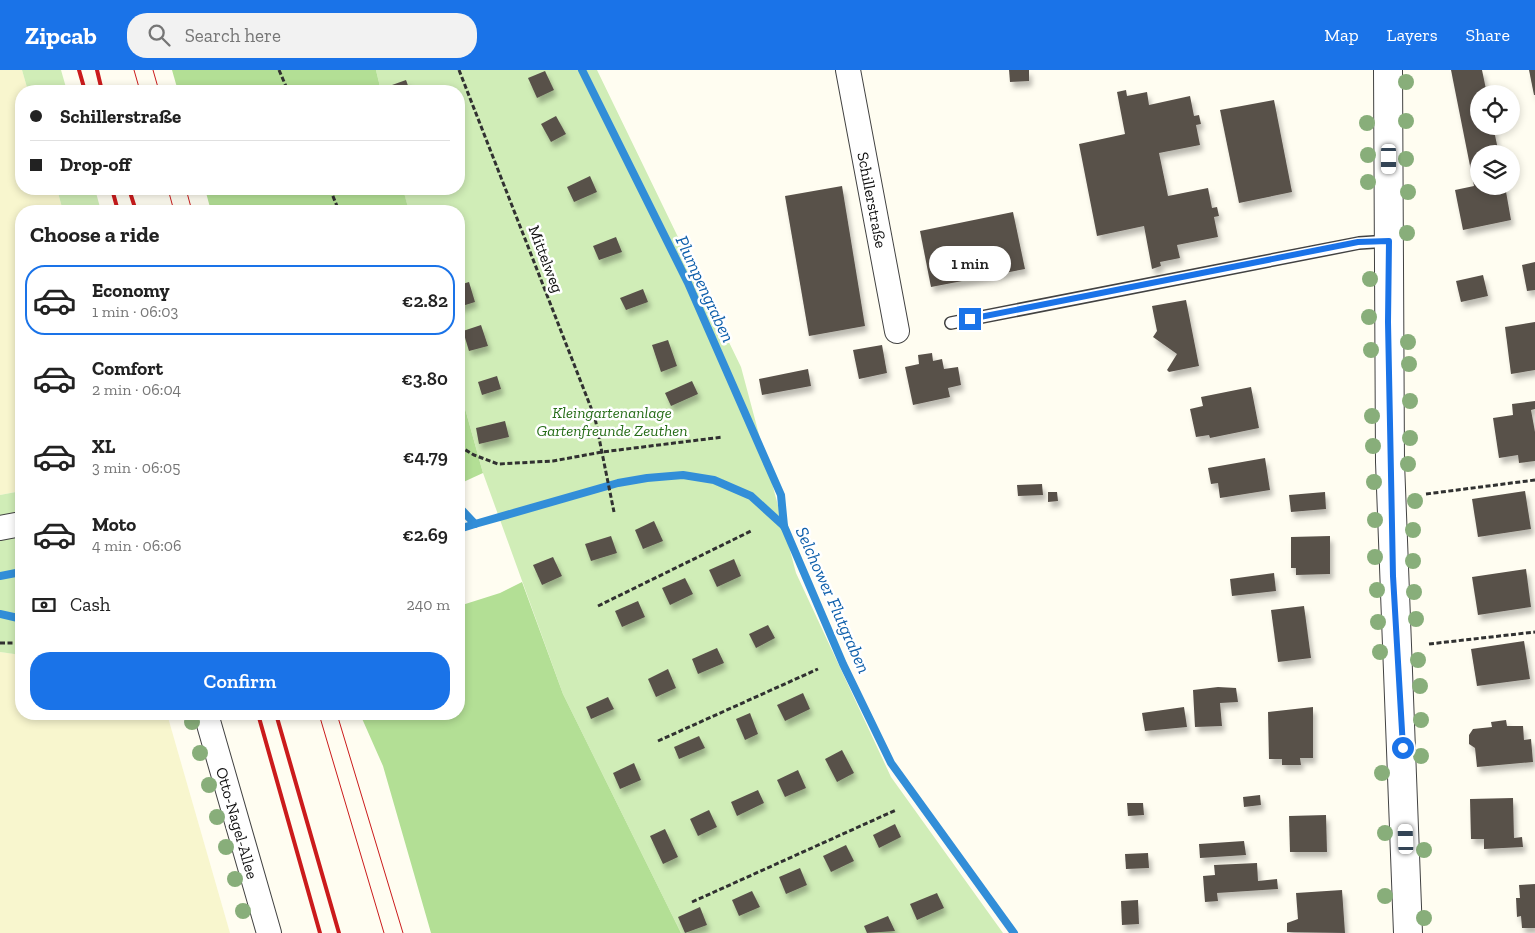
<!DOCTYPE html>
<html lang="en">
<head>
<meta charset="utf-8">
<style>
  :root { --surface:#fff; --page:#f2f2f2; --text:#222; --muted:#767676; --line:#e0e0e0; --accent:#1a73e8 }
  body { margin:0; font-family:"Zilla Slab",serif; background:var(--page); color:var(--text); height:100vh; display:flex; flex-direction:column; font-size:19px; white-space:nowrap }
  * { box-sizing:border-box; margin:0 }
  p { font-size:16px; color:var(--muted) }
  .icon { flex:none; width:28px; height:28px; fill:none; stroke:currentColor; stroke-width:2; stroke-linecap:round; stroke-linejoin:round }
  .map { position:relative; flex:1; overflow:hidden }
  .sheet { position:absolute; left:15px; top:135px; width:450px; height:515px; display:flex; flex-direction:column; background:var(--surface); border-radius:20px; box-shadow:0 2px 8px #0003 }
  .sheet>* { flex:none }
  .guide { position:absolute; left:15px; top:15px; width:450px; height:110px; border-radius:20px; box-shadow:0 2px 8px #0003; display:grid; align-content:center; height:110px; padding:0 15px; background:var(--surface) }
  .controls { position:absolute; left:1470px; top:15px; display:grid; gap:10px }
  .controls a { display:grid; place-items:center; width:50px; height:50px; border-radius:50%; background:var(--surface); box-shadow:0 2px 8px #0003; font-size:25px }
  .end { position:absolute; width:22px; height:22px; margin:-11px; border:6px solid #1a73e8; background:#fff; box-shadow:0 0 0 2px #fff }
  .from { border-radius:50% }
  .bubble { position:absolute; height:35px; border-radius:18px; background:var(--surface); box-shadow:0 2px 8px #0003; font-size:16px; font-weight:600; line-height:35px; text-align:center }
  .car { position:absolute; width:15px; height:30px; margin:-15px -8px; border-radius:6px; box-shadow:0 0 4px 1px #0007; background:linear-gradient(#fff 24%,#345 0 40%,#fff 0 76%,#345 0 86%,#fff 0) }
  .guide b { display:flex; align-items:center; gap:18px; height:48px; font-size:19px }
  .guide b+b { border-top:1px solid var(--line) }
  .guide i { width:12px; height:12px; background:var(--text) }
  ul { padding:0; list-style:none }
  li { display:flex; align-items:center; gap:15px; height:70px; margin:0 10px 8px; padding:0 5px; border:2px solid transparent; border-radius:20px }
  li div { flex:1 }
  li b { display:block; font-size:19px }
  li em { font-style:normal; font-weight:600 }
  li.on { border-color:var(--accent) }
  li>.icon { width:45px; height:45px; stroke-width:1.5 }
  h2 { padding:0 15px; font-size:22px; line-height:60px }
  .pay { display:flex; align-items:center; gap:12px; height:55px; padding:0 15px; font-size:19px }
  .pay p { margin-inline-start:auto }
  .primary-button { display:flex; gap:10px; margin-top:auto; padding:10px 15px }
  .primary-button a { flex:1; height:58px; border-radius:20px; background:var(--accent); color:#fff; font-size:20px; font-weight:600; line-height:58px; text-align:center }
  header { display:flex; align-items:center; gap:30px; box-sizing:border-box; height:70px; padding:0 25px; background:var(--accent); color:#fff }
  header strong { font-size:24px }
  nav { display:flex; gap:28px; margin-inline-start:auto; font-size:18px }
  .search { width:350px; height:45px; background:var(--page); display:flex; align-items:center; gap:12px; box-sizing:border-box; padding:0 18px; border-radius:20px; color:var(--muted); font-size:19px }
  .map>svg:first-child { display:block }
</style>
</head>
<body>
<header>
<strong>Zipcab</strong>
<div class="search"><svg class="icon" aria-label="search" viewBox="0 0 24 24"><circle cx="10" cy="10" r="6"/><path d="M15 15l6 6"/></svg>Search here</div>
<nav><a>Map</a><a>Layers</a><a>Share</a></nav>
</header>
<div class="map">
<svg width="1535" height="863" viewBox="0 0 1535 863">
  <defs>
    <filter id="shadow"><feDropShadow dx="3" dy="5.5" stdDeviation="2.5" flood-color="#0004"/></filter>
  </defs>
  <rect width="100%" height="100%" fill="#fffdf1"/>
  <g fill="#f8f6ce">
    <path d="M 0,0 L 22,0 L 28,21 L 21,21 L 21,119 L 57,119 L 63,141 L 21,141 L 21,421 L 0,425 Z"/>
    <path d="M 0,582 L 21,585 L 21,644 L 167,644 L 230,863 L 0,863 Z"/>
  </g>
  <g fill="#d0edb7">
    <path d="M 22,0 L 61,0 L 67,21 L 28,21 Z"/>
    <path d="M 376,0 L 597,0 L 741,297 L 796,503 L 891,707 L 1003,863 L 681,863 L 563,624 L 483,403 L 459,317 L 459,141 L 409,141 L 403,120 L 459,119 L 459,21 L 381,21 Z"/>
    <path d="M 57,119 L 95,119 L 101,141 L 63,141 Z"/>
    <path d="M 21,421 L 21,585 L 0,582 L 0,425 Z"/>
  </g>
  <g fill="#b3df95">
    <path d="M 172,0 L 376,0 L 381,21 L 178,21 Z"/>
    <path d="M 205,119 L 403,119 L 409,141 L 211,141 Z"/>
    <path d="M 459,317 L 483,403 L 459,414 Z"/>
    <path d="M 522,512 L 563,624 L 681,863 L 431,863 L 383,696 L 360,644 L 459,644 L 459,536 L 500,523 Z"/>
  </g>
  <g fill="none" stroke-linecap="round" stroke-linejoin="round">
    <g stroke="#328ed8" stroke-width="8">
      <path d="M 582,0 L 688,213 L 781,425 L 784,456"/>
      <path d="M 459,437 L 475,454 L 618,413 L 647,408 L 683,405 L 714,410 L 751,426 L 784,456 L 843,594 L 891,693 L 1014,863"/>
      <path d="M 459,459 L 475,454"/>
      <path d="M 0,506 L 21,502"/>
      <path d="M 0,544 L 18,548"/>
    </g>
  </g>
  <g fill="#59514a" filter="url(#shadow)">
    <path d="M 1009,0 L 1029,0 L 1029,11 L 1010,12 Z"/>
    <path d="M 1451,0 L 1482,0 L 1487,24 L 1479,24 L 1479,56 L 1493,56 L 1499,84 L 1479,84 L 1479,116 L 1505,116 L 1511,150 L 1463,160 L 1455,120 L 1474,116 Z"/>
    <path d="M 1529,0 L 1535,0 L 1535,25 L 1534,25 Z"/>
    <path d="M 545,1 L 554,20 L 537,28 L 528,8 Z"/>
    <path d="M 406,10 L 410,21 L 395,21 L 392,15 Z"/>
    <path d="M 1126,20 L 1127,26 L 1147,22 L 1149,35 L 1190,26 L 1194,46 L 1199,45 L 1201,54 L 1196,55 L 1200,75 L 1159,83 L 1168,126 L 1208,118 L 1212,138 L 1217,137 L 1219,146 L 1214,147 L 1218,167 L 1177,175 L 1180,188 L 1160,192 L 1161,196 L 1152,199 L 1144,156 L 1097,166 L 1079,74 L 1125,64 L 1117,22 Z"/>
    <path d="M 1274,30 L 1292,122 L 1239,133 L 1220,40 Z"/>
    <path d="M 556,46 L 566,64 L 551,72 L 541,54 Z"/>
    <path d="M 590,106 L 597,122 L 574,132 L 567,117 Z"/>
    <path d="M 842,116 L 865,256 L 809,266 L 785,126 Z"/>
    <path d="M 1013,142 L 1025,199 L 931,217 L 920,161 Z"/>
    <path d="M 616,167 L 622,182 L 599,190 L 593,176 Z"/>
    <path d="M 1535,192 L 1535,220 L 1527,221 L 1522,195 Z"/>
    <path d="M 1483,205 L 1488,226 L 1461,232 L 1456,211 Z"/>
    <path d="M 469,212 L 475,232 L 459,237 L 459,215 Z"/>
    <path d="M 643,219 L 648,232 L 626,240 L 620,228 Z"/>
    <path d="M 1186,230 L 1199,296 L 1169,302 L 1167,300 L 1177,284 L 1153,267 L 1157,261 L 1152,236 Z"/>
    <path d="M 1535,252 L 1535,300 L 1511,304 L 1505,257 Z"/>
    <path d="M 481,255 L 488,276 L 469,281 L 463,261 Z"/>
    <path d="M 668,270 L 677,296 L 661,302 L 652,275 Z"/>
    <path d="M 882,275 L 887,303 L 859,309 L 853,280 Z"/>
    <path d="M 932,283 L 933,291 L 942,289 L 944,299 L 958,297 L 961,315 L 948,318 L 950,327 L 913,335 L 905,297 L 919,294 L 918,285 Z"/>
    <path d="M 808,299 L 811,316 L 762,325 L 759,309 Z"/>
    <path d="M 497,306 L 501,319 L 482,325 L 478,312 Z"/>
    <path d="M 692,311 L 698,324 L 671,336 L 665,323 Z"/>
    <path d="M 1251,317 L 1259,358 L 1210,368 L 1209,365 L 1196,367 L 1190,339 L 1203,336 L 1201,327 Z"/>
    <path d="M 1535,331 L 1535,339 L 1531,340 L 1535,362 L 1535,391 L 1519,393 L 1518,385 L 1499,388 L 1493,348 L 1513,345 L 1512,334 Z"/>
    <path d="M 505,351 L 509,367 L 479,374 L 476,358 Z"/>
    <path d="M 1265,388 L 1270,420 L 1220,428 L 1218,413 L 1211,414 L 1208,398 Z"/>
    <path d="M 1042,414 L 1043,425 L 1018,426 L 1017,415 Z"/>
    <path d="M 1525,421 L 1531,459 L 1478,467 L 1472,429 Z"/>
    <path d="M 1048,422 L 1057,422 L 1058,431 L 1048,432 Z"/>
    <path d="M 1325,422 L 1326,439 L 1291,442 L 1289,425 Z"/>
    <path d="M 654,451 L 663,471 L 643,479 L 635,460 Z"/>
    <path d="M 611,466 L 617,483 L 591,491 L 585,474 Z"/>
    <path d="M 1330,466 L 1330,504 L 1296,505 L 1296,498 L 1291,498 L 1291,467 Z"/>
    <path d="M 553,487 L 562,506 L 542,515 L 533,495 Z"/>
    <path d="M 734,489 L 741,506 L 717,517 L 709,500 Z"/>
    <path d="M 1526,499 L 1531,537 L 1478,545 L 1472,507 Z"/>
    <path d="M 1274,503 L 1276,521 L 1232,526 L 1230,509 Z"/>
    <path d="M 685,508 L 693,524 L 670,535 L 662,518 Z"/>
    <path d="M 638,531 L 645,547 L 622,557 L 615,541 Z"/>
    <path d="M 1304,536 L 1311,588 L 1278,592 L 1271,540 Z"/>
    <path d="M 768,555 L 775,568 L 756,578 L 749,564 Z"/>
    <path d="M 1524,571 L 1530,609 L 1477,616 L 1471,579 Z"/>
    <path d="M 717,578 L 724,593 L 698,604 L 692,589 Z"/>
    <path d="M 668,599 L 676,618 L 656,627 L 648,609 Z"/>
    <path d="M 1218,617 L 1236,618 L 1238,632 L 1220,633 L 1222,656 L 1195,657 L 1193,620 Z"/>
    <path d="M 803,623 L 810,639 L 785,651 L 777,635 Z"/>
    <path d="M 608,627 L 614,639 L 591,649 L 586,637 Z"/>
    <path d="M 1184,637 L 1187,657 L 1145,661 L 1142,643 Z"/>
    <path d="M 1313,637 L 1313,688 L 1300,688 L 1301,695 L 1282,695 L 1282,689 L 1269,689 L 1268,642 Z"/>
    <path d="M 750,643 L 758,664 L 745,670 L 736,649 Z"/>
    <path d="M 1506,650 L 1507,656 L 1523,656 L 1524,670 L 1531,669 L 1533,692 L 1477,697 L 1475,678 L 1469,674 L 1469,665 L 1473,659 L 1492,657 L 1491,652 Z"/>
    <path d="M 699,666 L 705,678 L 679,689 L 674,677 Z"/>
    <path d="M 842,680 L 854,703 L 837,712 L 825,689 Z"/>
    <path d="M 634,693 L 641,710 L 620,719 L 613,703 Z"/>
    <path d="M 798,700 L 806,718 L 785,727 L 777,710 Z"/>
    <path d="M 758,720 L 764,733 L 737,746 L 731,732 Z"/>
    <path d="M 1260,725 L 1261,735 L 1244,737 L 1243,727 Z"/>
    <path d="M 1513,728 L 1514,768 L 1522,767 L 1523,777 L 1484,779 L 1484,769 L 1471,769 L 1470,729 Z"/>
    <path d="M 1127,733 L 1143,733 L 1144,745 L 1128,746 Z"/>
    <path d="M 709,740 L 717,757 L 698,766 L 690,749 Z"/>
    <path d="M 1326,745 L 1327,782 L 1290,782 L 1289,746 Z"/>
    <path d="M 895,754 L 901,767 L 879,778 L 873,765 Z"/>
    <path d="M 665,759 L 678,787 L 663,794 L 650,766 Z"/>
    <path d="M 1244,771 L 1246,785 L 1200,788 L 1199,774 Z"/>
    <path d="M 846,775 L 854,791 L 831,802 L 823,786 Z"/>
    <path d="M 1148,783 L 1149,798 L 1126,799 L 1125,784 Z"/>
    <path d="M 1257,793 L 1258,811 L 1277,809 L 1278,819 L 1217,823 L 1218,831 L 1205,832 L 1203,806 L 1215,805 L 1214,795 Z"/>
    <path d="M 800,798 L 807,815 L 786,824 L 779,807 Z"/>
    <path d="M 1535,814 L 1535,858 L 1522,858 L 1521,846 L 1517,847 L 1516,828 L 1520,828 L 1519,815 Z"/>
    <path d="M 1342,820 L 1345,863 L 1287,862 L 1287,853 L 1298,849 L 1296,823 Z"/>
    <path d="M 752,821 L 760,837 L 739,846 L 732,830 Z"/>
    <path d="M 937,823 L 944,838 L 917,850 L 910,834 Z"/>
    <path d="M 1138,830 L 1139,854 L 1122,855 L 1121,831 Z"/>
    <path d="M 700,837 L 707,855 L 685,863 L 678,847 Z"/>
    <path d="M 888,846 L 895,861 L 867,863 L 864,856 Z"/>
  </g>
  <g fill="none" stroke-linecap="round" stroke-linejoin="round">
    <defs>
      <path id="service" d="M 951,253 L 1359,173 L 1389,171"/>
      <g id="minor">
        <path d="M 848,0 L 897,261"/>
        <path d="M 0,458 L 21,454"/>
        <path d="M 206,644 L 269,863"/>
      </g>
      <path id="tertiary" d="M 1388,0 L 1390,392 L 1408,863"/>
    </defs>
    <use href="#service" stroke="#424242" stroke-width="14"/>
    <use href="#minor" stroke="#424242" stroke-width="26"/>
    <use href="#tertiary" stroke="#424242" stroke-width="30"/>
    <g stroke="#313131" stroke-width="3" stroke-dasharray="5 2.5" stroke-linecap="butt">
      <path d="M 279,0 L 288,21"/>
      <path d="M 459,0 L 595,348 L 614,442"/>
      <path d="M 330,119 L 339,141"/>
      <path d="M 459,376 L 474,385 L 498,394 L 553,391 L 602,382 L 723,367"/>
      <path d="M 1426,424 L 1535,410"/>
      <path d="M 598,536 L 751,461"/>
      <path d="M 0,573 L 21,573"/>
      <path d="M 1429,574 L 1535,562"/>
      <path d="M 658,671 L 818,599"/>
      <path d="M 692,832 L 896,740"/>
    </g>
    <use href="#service" stroke="#fff" stroke-width="11"/>
    <use href="#minor" stroke="#fff" stroke-width="24"/>
    <use href="#tertiary" stroke="#fff" stroke-width="28"/>
    <g stroke="#cb1b1c" stroke-width="1">
      <path d="M 134,0 L 140,21"/>
      <path d="M 153,0 L 159,21"/>
      <path d="M 168,119 L 174,141"/>
      <path d="M 186,119 L 192,141"/>
      <path d="M 319,644 L 384,863"/>
      <path d="M 337,644 L 403,863"/>
    </g>
    <g stroke="#cb1b1c" stroke-width="4">
      <path d="M 79,0 L 85,21"/>
      <path d="M 97,0 L 102,21"/>
      <path d="M 112,119 L 118,141"/>
      <path d="M 129,119 L 136,141"/>
      <path d="M 258,644 L 320,863"/>
      <path d="M 276,644 L 339,863"/>
    </g>
  </g>
  <g fill="#88ae7a">
    <circle cx="1406" cy="12" r="8"/>
    <circle cx="1406" cy="51" r="8"/>
    <circle cx="1367" cy="53" r="8"/>
    <circle cx="1368" cy="85" r="8"/>
    <circle cx="1406" cy="89" r="8"/>
    <circle cx="1368" cy="112" r="8"/>
    <circle cx="1408" cy="122" r="8"/>
    <circle cx="1407" cy="163" r="8"/>
    <circle cx="1370" cy="209" r="8"/>
    <circle cx="1369" cy="247" r="8"/>
    <circle cx="1408" cy="272" r="8"/>
    <circle cx="1371" cy="280" r="8"/>
    <circle cx="1409" cy="294" r="8"/>
    <circle cx="1410" cy="331" r="8"/>
    <circle cx="1372" cy="346" r="8"/>
    <circle cx="1410" cy="368" r="8"/>
    <circle cx="1373" cy="376" r="8"/>
    <circle cx="1408" cy="394" r="8"/>
    <circle cx="1374" cy="412" r="8"/>
    <circle cx="1415" cy="431" r="8"/>
    <circle cx="1375" cy="450" r="8"/>
    <circle cx="1413" cy="460" r="8"/>
    <circle cx="1375" cy="487" r="8"/>
    <circle cx="1413" cy="491" r="8"/>
    <circle cx="1377" cy="520" r="8"/>
    <circle cx="1414" cy="522" r="8"/>
    <circle cx="1416" cy="549" r="8"/>
    <circle cx="1378" cy="552" r="8"/>
    <circle cx="1380" cy="582" r="8"/>
    <circle cx="1418" cy="590" r="8"/>
    <circle cx="1420" cy="616" r="8"/>
    <circle cx="1421" cy="650" r="8"/>
    <circle cx="192" cy="652" r="8"/>
    <circle cx="200" cy="683" r="8"/>
    <circle cx="1421" cy="686" r="8"/>
    <circle cx="1382" cy="703" r="8"/>
    <circle cx="209" cy="715" r="8"/>
    <circle cx="217" cy="747" r="8"/>
    <circle cx="1385" cy="763" r="8"/>
    <circle cx="226" cy="777" r="8"/>
    <circle cx="1424" cy="780" r="8"/>
    <circle cx="235" cy="809" r="8"/>
    <circle cx="1385" cy="826" r="8"/>
    <circle cx="243" cy="841" r="8"/>
    <circle cx="1424" cy="848" r="8"/>
  </g>
  <g fill="none" stroke-linecap="round" stroke-linejoin="round">
    <path stroke="#1a73e8" stroke-width="6" d="M 970,249 L 1358,172 L 1389,171 L 1388,252 L 1393,506 L 1403,678"/>
  </g>
  <g text-anchor="middle" dominant-baseline="central" stroke-width="5" stroke-linejoin="round" paint-order="stroke">
    <g font-size="16" fill="#0f0f0f" stroke="#fff">
      <text transform="translate(872 130) rotate(79)">Schillerstraße</text>
      <text transform="translate(546 189) rotate(69)">Mittelweg</text>
      <text transform="translate(237 753) rotate(74)">Otto-Nagel-Allee</text>
    </g>
    <g font-size="16" font-style="italic" fill="#276d19" stroke="#fff">
      <text x="612" y="342">Kleingartenanlage<tspan x="612" dy="18">Gartenfreunde Zeuthen</tspan></text>
    </g>
    <g font-size="18" font-style="italic" fill="#0e5fab" stroke="#fff">
      <text transform="translate(705 219) rotate(65)">Plumpengraben</text>
      <text transform="translate(833 530) rotate(66)">Selchower Flutgraben</text>
    </g>
  </g>
</svg>
<div class="controls">
<a><svg class="icon" aria-label="locate" viewBox="0 0 24 24"><circle cx="12" cy="12" r="6"/><path d="M12 2v4M12 18v4M2 12h4M18 12h4"/></svg></a>
<a><svg class="icon" aria-label="layers" viewBox="0 0 24 24"><path d="M12 4l9 5-9 5-9-5zM3 14l9 5 9-5"/></svg></a>
</div>
<i class="end from" style="left:1403px;top:678px"></i>
<i class="end" style="left:970px;top:249px"></i>
<div class="bubble" style="left:929px;top:176px;width:82px">1 min</div>
<i class="car" style="left:1389px;top:89px;rotate:180deg"></i>
<i class="car" style="left:1406px;top:769px;rotate:358deg"></i>
<div class="guide">
<b><i class="from"></i>Schillerstraße</b>
<b><i></i>Drop-off</b>
</div>
<section class="sheet">
<h2>Choose a ride</h2>
<ul>
<li class="on"><svg class="icon" aria-label="car" viewBox="0 0 24 24"><path d="M5 17H2v-5l4-1 3-4h7l3 4 3 1v5h-3M9 17h6M6 11h13"/><circle cx="7" cy="17" r="2"/><circle cx="17" cy="17" r="2"/></svg><div><b>Economy</b><p>1 min · 06:03</p></div><em>€2.82</em></li>
<li><svg class="icon" aria-label="car" viewBox="0 0 24 24"><path d="M5 17H2v-5l4-1 3-4h7l3 4 3 1v5h-3M9 17h6M6 11h13"/><circle cx="7" cy="17" r="2"/><circle cx="17" cy="17" r="2"/></svg><div><b>Comfort</b><p>2 min · 06:04</p></div><em>€3.80</em></li>
<li><svg class="icon" aria-label="car" viewBox="0 0 24 24"><path d="M5 17H2v-5l4-1 3-4h7l3 4 3 1v5h-3M9 17h6M6 11h13"/><circle cx="7" cy="17" r="2"/><circle cx="17" cy="17" r="2"/></svg><div><b>XL</b><p>3 min · 06:05</p></div><em>€4.79</em></li>
<li><svg class="icon" aria-label="car" viewBox="0 0 24 24"><path d="M5 17H2v-5l4-1 3-4h7l3 4 3 1v5h-3M9 17h6M6 11h13"/><circle cx="7" cy="17" r="2"/><circle cx="17" cy="17" r="2"/></svg><div><b>Moto</b><p>4 min · 06:06</p></div><em>€2.69</em></li>
</ul>
<div class="pay"><svg class="icon" aria-label="cash" viewBox="0 0 24 24"><path d="M3 7h18v10H3z"/><circle cx="12" cy="12" r="2"/></svg>Cash<p>240 m</p></div>
<div class="primary-button"><a>Confirm</a></div>
</section>
</div>
</body>
</html>
